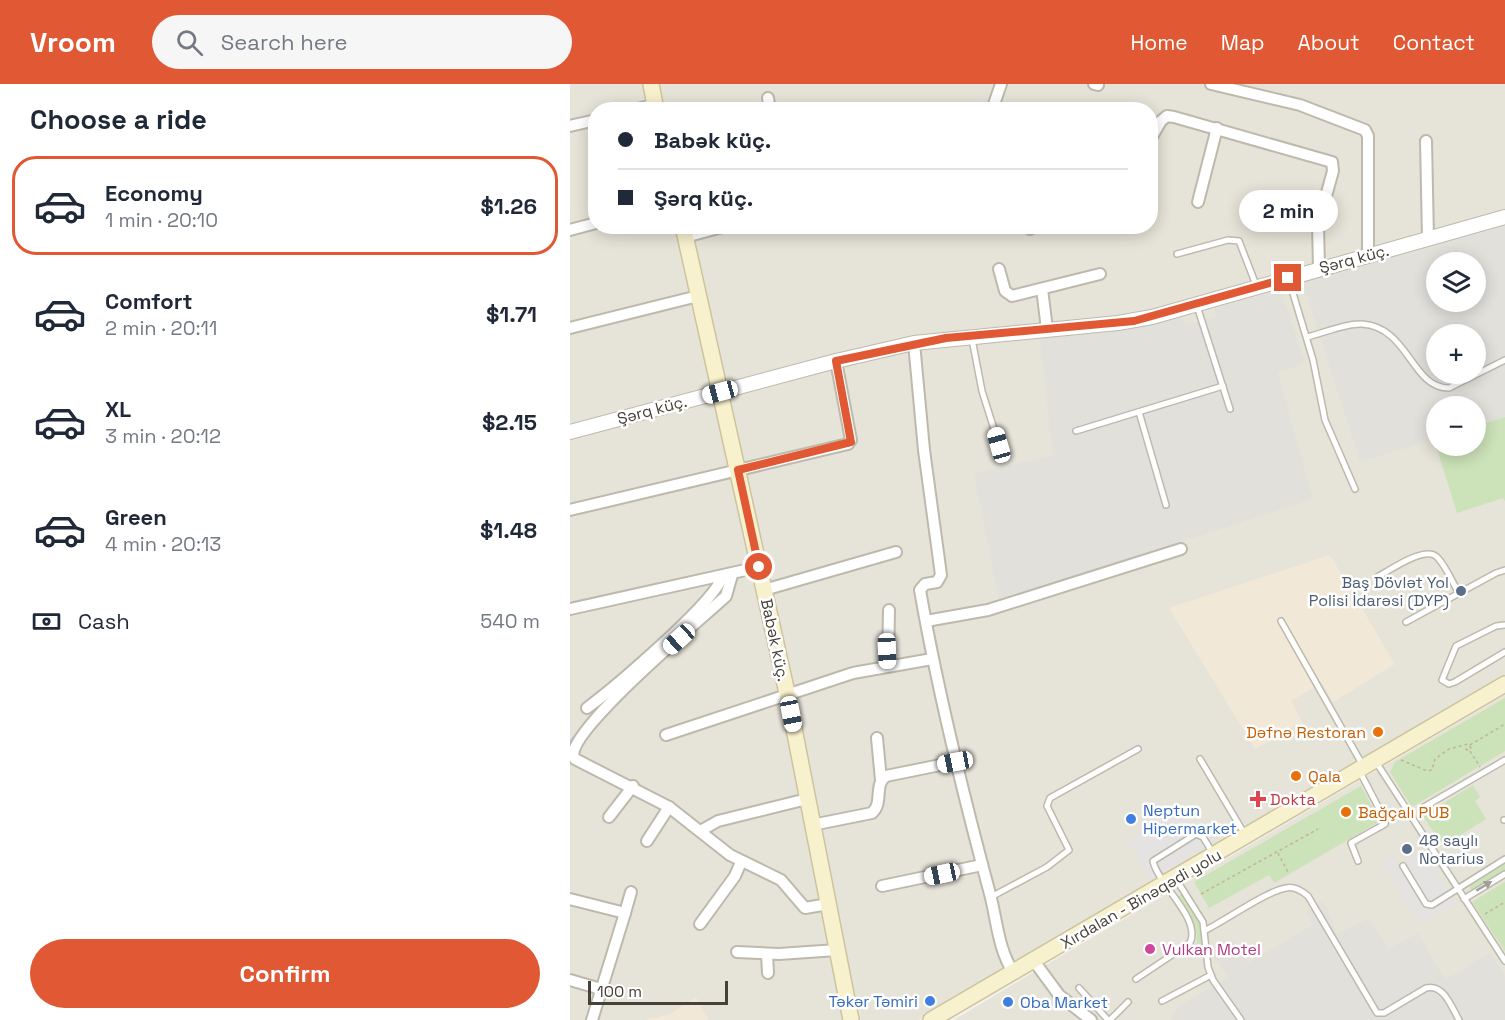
<!DOCTYPE html>
<html lang="en">
<head>
<meta charset="utf-8">
<style>
  :root { --surface:#fff; --page:#f6f6f7; --text:#1f2937; --muted:#747a83; --line:#e0e1e3; --accent:#e05834 }
  body { margin:0; font-family:"Space Grotesk",sans-serif; background:var(--page); color:var(--text); height:100vh; display:flex; flex-direction:column; font-size:22px; white-space:nowrap }
  * { box-sizing:border-box; margin:0 }
  p { font-size:20px; color:var(--muted) }
  .icon { flex:none; width:33px; height:33px; fill:none; stroke:currentColor; stroke-width:2; stroke-linecap:round; stroke-linejoin:round }
  .map { position:relative; flex:1; overflow:hidden }
  .details { display:flex; flex-direction:column; background:var(--surface); width:570px }
  .details>* { flex:none }
  .guide { position:absolute; left:18px; top:18px; width:570px; height:132px; border-radius:24px; box-shadow:0 3px 15px #0003; display:grid; align-content:center; height:132px; padding:0 30px; background:var(--surface) }
  .controls { position:absolute; left:856px; top:168px; display:grid; gap:12px }
  .controls a { display:grid; place-items:center; width:60px; height:60px; border-radius:50%; background:var(--surface); box-shadow:0 3px 15px #0003; font-size:30px }
  .scale { position:absolute; left:18px; bottom:15px; width:140px; box-sizing:border-box; padding-left:6px; border:3px solid #464139; border-top:0; font-size:16px; line-height:21px; white-space:nowrap; color:#464139; -webkit-text-stroke:4px #fff; paint-order:stroke }
  .end { position:absolute; width:27px; height:27px; margin:-14px; border:8px solid #e05834; background:#fff; box-shadow:0 0 0 3px #fff }
  .from { border-radius:50% }
  .bubble { position:absolute; height:42px; border-radius:21px; background:var(--surface); box-shadow:0 3px 15px #0003; font-size:20px; font-weight:700; line-height:42px; text-align:center }
  .car { position:absolute; width:18px; height:36px; margin:-18px -9px; border-radius:8px; box-shadow:0 0 4px 2px #0007; background:linear-gradient(#fff 24%,#345 0 40%,#fff 0 76%,#345 0 86%,#fff 0) }
  .guide b { display:flex; align-items:center; gap:21px; height:57px; font-size:22px }
  .guide b+b { border-top:2px solid var(--line) }
  .guide i { width:15px; height:15px; background:var(--text) }
  ul { padding:0; list-style:none }
  li { display:flex; align-items:center; gap:18px; height:99px; margin:0 12px 9px; padding:0 18px; border:3px solid transparent; border-radius:24px }
  li div { flex:1 }
  li b { display:block; font-size:22px }
  li em { font-style:normal; font-weight:700 }
  li.selected { border-color:var(--accent) }
  li>.icon { width:54px; height:54px; stroke-width:1.5 }
  h2 { padding:0 30px; font-size:27px; line-height:72px }
  .pay { display:flex; align-items:center; gap:15px; height:66px; padding:0 30px; font-size:22px }
  .pay p { margin-inline-start:auto }
  .action { display:flex; gap:12px; margin-top:auto; padding:12px 30px }
  .action a { flex:1; height:69px; border-radius:36px; background:var(--accent); color:#fff; font-size:24px; font-weight:700; line-height:69px; text-align:center }
  header { display:flex; align-items:center; gap:36px; box-sizing:border-box; height:84px; padding:0 30px; background:var(--accent); color:#fff }
  header strong { font-size:28px }
  nav { display:flex; gap:33px; margin-inline-start:auto; font-size:21px }
  .search { width:420px; height:54px; background:var(--page); display:flex; align-items:center; gap:15px; box-sizing:border-box; padding:0 21px; border-radius:33px; color:var(--muted); font-size:22px }
  main { display:flex; flex:1; min-height:0 }
  .map>svg:first-child { display:block }
</style>
</head>
<body>
<header>
<strong>Vroom</strong>
<div class="search"><svg class="icon" aria-label="search" viewBox="0 0 24 24"><circle cx="10" cy="10" r="6"/><path d="M15 15l6 6"/></svg>Search here</div>
<nav><a>Home</a><a>Map</a><a>About</a><a>Contact</a></nav>
</header>
<main>
<section class="details">
<h2>Choose a ride</h2>
<ul>
<li class="selected"><svg class="icon" aria-label="car" viewBox="0 0 24 24"><path d="M5 17H2v-5l4-1 3-4h7l3 4 3 1v5h-3M9 17h6M6 11h13"/><circle cx="7" cy="17" r="2"/><circle cx="17" cy="17" r="2"/></svg><div><b>Economy</b><p>1 min · 20:10</p></div><em>$1.26</em></li>
<li><svg class="icon" aria-label="car" viewBox="0 0 24 24"><path d="M5 17H2v-5l4-1 3-4h7l3 4 3 1v5h-3M9 17h6M6 11h13"/><circle cx="7" cy="17" r="2"/><circle cx="17" cy="17" r="2"/></svg><div><b>Comfort</b><p>2 min · 20:11</p></div><em>$1.71</em></li>
<li><svg class="icon" aria-label="car" viewBox="0 0 24 24"><path d="M5 17H2v-5l4-1 3-4h7l3 4 3 1v5h-3M9 17h6M6 11h13"/><circle cx="7" cy="17" r="2"/><circle cx="17" cy="17" r="2"/></svg><div><b>XL</b><p>3 min · 20:12</p></div><em>$2.15</em></li>
<li><svg class="icon" aria-label="car" viewBox="0 0 24 24"><path d="M5 17H2v-5l4-1 3-4h7l3 4 3 1v5h-3M9 17h6M6 11h13"/><circle cx="7" cy="17" r="2"/><circle cx="17" cy="17" r="2"/></svg><div><b>Green</b><p>4 min · 20:13</p></div><em>$1.48</em></li>
</ul>
<div class="pay"><svg class="icon" aria-label="cash" viewBox="0 0 24 24"><path d="M3 7h18v10H3z"/><circle cx="12" cy="12" r="2"/></svg>Cash<p>540 m</p></div>
<div class="action"><a>Confirm</a></div>
</section>
<div class="map">
<svg width="935" height="936" viewBox="0 0 935 936">
  <rect width="100%" height="100%" fill="#f3f1ea"/>
  <g fill="#e6e3d8" fill-rule="evenodd">
    <path d="M 0,0 L 935,0 L 935,591 L 349,936 L 0,936 ZM 26,26 L 580,26 L 580,142 L 26,142 ZM 867,178 L 906,178 L 906,218 L 867,218 ZM 867,250 L 906,250 L 906,290 L 867,290 ZM 867,322 L 906,322 L 906,362 L 867,362 Z"/>
    <path d="M 935,611 L 935,936 L 384,936 L 474,882 Z"/>
  </g>
  <g fill="#f2e8d8">
    <path d="M 760,471 L 825,580 L 763,618 L 752,599 L 721,617 L 732,638 L 685,665 L 599,524 Z"/>
    <path d="M 126,913 L 138,936 L 75,936 L 100,930 Z"/>
  </g>
  <g fill="#e2e0db" fill-rule="evenodd">
    <path d="M 935,141 L 935,333 L 906,342 L 906,322 L 867,322 L 867,354 L 790,378 L 733,199 ZM 867,178 L 906,178 L 906,218 L 867,218 ZM 867,250 L 906,250 L 906,290 L 867,290 Z"/>
    <path d="M 710,205 L 735,279 L 708,289 L 743,415 L 429,517 L 404,389 L 483,372 L 470,255 L 563,243 L 612,233 L 615,241 L 646,233 L 644,225 Z"/>
    <path d="M 754,817 L 767,850 L 799,834 L 819,865 L 848,849 L 875,896 L 920,869 L 935,892 L 935,936 L 601,936 L 608,923 L 658,893 L 641,869 L 664,857 L 678,879 L 743,841 L 736,827 Z"/>
  </g>
  <g fill="#cce2b8">
    <path d="M 935,333 L 935,417 L 933,414 L 887,429 L 864,355 L 867,354 L 867,362 L 906,362 L 906,342 Z"/>
    <path d="M 935,614 L 935,667 L 842,723 L 820,688 L 825,678 Z"/>
    <path d="M 903,701 L 910,713 L 905,717 L 916,735 L 873,762 L 853,732 Z"/>
    <path d="M 791,702 L 810,737 L 704,799 L 699,791 L 639,824 L 624,798 Z"/>
    <path d="M 935,779 L 935,786 L 902,806 L 899,802 Z"/>
    <path d="M 935,798 L 935,867 L 902,818 Z"/>
    <path d="M 613,810 L 631,841 L 633,861 L 627,860 L 626,844 L 607,813 Z"/>
  </g>
  <g fill="#e5e3e1">
    <path d="M 613,724 L 622,738 L 632,733 L 646,757 L 580,796 L 558,756 Z"/>
    <path d="M 852,766 L 887,820 L 848,840 L 812,778 L 822,771 L 828,780 Z"/>
  </g>
  <g fill="none" stroke-linecap="round" stroke-linejoin="round">
    <path stroke="#aecde8" stroke-width="3" d="M 0,658 L 8,649"/>
    <defs>
      <g id="service">
        <path d="M 607,170 L 658,156 L 669,157 L 686,201"/>
        <path d="M 719,196 L 743,276 L 755,336 L 785,405"/>
        <path d="M 627,222 L 660,325"/>
        <path d="M 737,253 C 754,249 776,239 792,240 C 839,243 841,304 879,304 L 935,276"/>
        <path d="M 402,255 L 412,307 L 429,361"/>
        <path d="M 569,328 L 596,421"/>
        <path d="M 506,347 L 653,302"/>
        <path d="M 807,493 C 819,487 855,461 867,473 C 876,482 882,498 889,509"/>
        <path d="M 711,537 L 792,680"/>
        <path d="M 836,538 L 926,489 L 935,486"/>
        <path d="M 935,541 L 926,542 L 886,562 L 872,596 L 879,600 L 885,598 L 935,568"/>
        <path d="M 630,675 L 674,749"/>
        <path d="M 806,678 L 935,877"/>
        <path d="M 854,723 L 935,676"/>
        <path d="M 934,736 L 935,736"/>
        <path d="M 788,777 L 781,759 L 815,740 L 815,736 L 790,688"/>
        <path d="M 833,782 L 856,820 L 862,821 L 935,775"/>
        <path d="M 606,795 L 633,838 L 638,883 L 643,896 L 671,936"/>
        <path d="M 421,813 L 477,783 L 499,766 L 477,722 L 480,714 L 568,665"/>
        <path d="M 894,815 L 935,790"/>
        <path d="M 636,846 C 656,836 697,807 716,804 C 724,802 732,807 738,812 L 807,929 L 814,929 L 856,904 C 874,900 881,922 889,936"/>
        <path d="M 566,895 L 620,859 C 632,835 588,801 583,777 L 626,750 L 633,753 L 642,768"/>
        <path d="M 509,904 L 538,936"/>
        <path d="M 592,917 L 641,891"/>
        <path d="M 540,936 L 558,918"/>
      </g>
      <g id="minor">
        <path d="M 524,0 L 528,1"/>
        <path d="M 641,0 L 730,21 L 795,46 L 798,52 L 798,171"/>
        <path d="M 198,14 L 200,26"/>
        <path d="M 65,26 L 85,20"/>
        <path d="M 422,26 L 431,0"/>
        <path d="M 0,42 L 26,36"/>
        <path d="M 580,56 L 591,37 L 597,32 L 604,33 L 762,78 L 763,87 L 748,141 L 749,184"/>
        <path d="M 856,57 L 858,155"/>
        <path d="M 628,118 L 647,44"/>
        <path d="M 460,145 L 463,142"/>
        <path d="M 0,146 L 26,139"/>
        <path d="M 115,153 L 156,142"/>
        <path d="M 429,185 L 435,207 L 442,212 L 530,190"/>
        <path d="M 472,205 L 477,245"/>
        <path d="M 0,244 L 128,212"/>
        <path d="M 344,259 L 354,366 L 371,491 L 367,498 L 355,500 L 350,506 C 368,609 393,710 420,810 C 427,837 428,864 443,888"/>
        <path d="M 0,426 L 278,360 L 281,356 L 266,277"/>
        <path d="M 162,491 L 156,512 C 129,537 4,641 3,671 L 5,675 L 99,723 L 160,771 L 211,796 L 235,824 L 258,820"/>
        <path d="M 194,506 L 326,468"/>
        <path d="M 0,525 L 189,483"/>
        <path d="M 356,537 L 418,526 L 611,465"/>
        <path d="M 318,582 L 319,526"/>
        <path d="M 17,624 C 44,604 144,519 152,493"/>
        <path d="M 96,651 L 283,589 L 362,575"/>
        <path d="M 307,654 L 311,696"/>
        <path d="M 39,733 L 63,702"/>
        <path d="M 242,741 L 302,729 C 314,718 303,702 316,692 L 385,678"/>
        <path d="M 132,746 L 148,737 L 237,715"/>
        <path d="M 77,757 L 99,723"/>
        <path d="M 312,802 L 412,781"/>
        <path d="M 0,815 L 55,829 L 22,936"/>
        <path d="M 55,829 L 61,808"/>
        <path d="M 130,840 L 165,792 L 171,778"/>
        <path d="M 167,868 L 209,870 L 267,866"/>
        <path d="M 197,870 L 198,889"/>
        <path d="M 464,877 L 489,911 L 521,936"/>
        <path d="M 0,896 L 31,905"/>
      </g>
      <path id="tertiary" d="M 0,348 L 266,277 L 344,259 L 548,239 L 582,233 L 935,133"/>
      <g id="secondary">
        <path d="M 81,0 L 86,26"/>
        <path d="M 113,142 L 217,609 L 281,936"/>
        <path d="M 361,936 L 935,600"/>
      </g>
    </defs>
    <use href="#service" stroke="#bdb9ad" stroke-width="8"/>
    <use href="#minor" stroke="#bdb9ad" stroke-width="14"/>
    <use href="#tertiary" stroke="#bdb9ad" stroke-width="16"/>
    <use href="#secondary" stroke="#cdc49f" stroke-width="18"/>
    <g stroke="#bdb5a0" stroke-width="1.5" stroke-dasharray="3 3" stroke-linecap="butt">
      <path d="M 900,661 L 935,640"/>
      <path d="M 900,667 L 910,683"/>
      <path d="M 831,676 L 857,687 L 862,686 L 865,675 L 879,665 L 898,660 L 901,664 L 897,666 L 894,663"/>
      <path d="M 708,769 L 719,790"/>
      <path d="M 631,810 L 748,745"/>
      <path d="M 915,830 L 935,818"/>
    </g>
    <use href="#service" stroke="#fff" stroke-width="5"/>
    <use href="#minor" stroke="#fff" stroke-width="10"/>
    <use href="#tertiary" stroke="#fff" stroke-width="14"/>
    <use href="#secondary" stroke="#f8f1ce" stroke-width="15"/>
  </g>
  <defs><path id="oneway-solid" d="M-6-.8H1V-3.2L6.5 0L1 3.2V.8H-6Z" transform="scale(1.5)"/></defs>
  <use fill="#a2a09c" href="#oneway-solid" transform="translate(914 802) rotate(-31)"/>
  <g fill="none" stroke-linecap="round" stroke-linejoin="round">
    <path stroke="#e05834" stroke-width="8" d="M 189,483 L 168,386 L 281,358 L 266,277 L 376,254 L 564,237 L 718,194"/>
  </g>
  <g fill="#5c6f8a" stroke="#fff" stroke-width="2">
    <circle cx="891" cy="507" r="6"/>
    <circle cx="837" cy="765" r="6"/>
  </g>
  <g fill="#e8710a" stroke="#fff" stroke-width="2">
    <circle cx="808" cy="648" r="6"/>
    <circle cx="726" cy="692" r="6"/>
    <circle cx="776" cy="728" r="6"/>
  </g>
  <path fill="#e0444e" stroke="#fff" stroke-width="2" d="M685 706h6v6h6v6h-6v6h-6v-6h-6v-6h6z"/>
  <g fill="#3f7fe0" stroke="#fff" stroke-width="2">
    <circle cx="561" cy="735" r="6"/>
    <circle cx="360" cy="917" r="6"/>
    <circle cx="438" cy="918" r="6"/>
  </g>
  <circle fill="#d1479c" stroke="#fff" stroke-width="2" cx="580" cy="865" r="6"/>
  <g text-anchor="middle" dominant-baseline="central" stroke-width="5" stroke-linejoin="round" paint-order="stroke">
    <g font-size="16" fill="#464139" stroke="#fff">
      <text transform="translate(784 175) rotate(-15)">Şərq küç.</text>
      <text transform="translate(82 326) rotate(-15)">Şərq küç.</text>
      <text transform="translate(205 556) rotate(78)">Babək küç.</text>
      <text transform="translate(571 815) rotate(-30)">Xırdalan - Binəqədi yolu</text>
    </g>
    <g font-size="16" fill="#4e5e75" stroke="#fff" text-anchor="end">
      <text x="879" y="498">Baş Dövlət Yol<tspan x="879" dy="18">Polisi İdarəsi (DYP)</tspan></text>
      <text x="849" y="756" text-anchor="start">48 saylı<tspan x="849" dy="18">Notarius</tspan></text>
    </g>
    <g font-size="16" fill="#c56008" stroke="#fff" text-anchor="start">
      <text x="796" y="648" text-anchor="end">Dəfnə Restoran</text>
      <text x="738" y="692">Qala</text>
      <text x="788" y="728">Bağçalı PUB</text>
    </g>
    <g font-size="16" fill="#be3a42" stroke="#fff" text-anchor="start">
      <text x="700" y="715">Dokta</text>
    </g>
    <g font-size="16" fill="#366cbe" stroke="#fff" text-anchor="start">
      <text x="573" y="726">Neptun<tspan x="573" dy="18">Hipermarket</tspan></text>
      <text x="348" y="917" text-anchor="end">Təkər Təmiri</text>
      <text x="450" y="918">Oba Market</text>
    </g>
    <g font-size="16" fill="#b23c85" stroke="#fff" text-anchor="start">
      <text x="592" y="865">Vulkan Motel</text>
    </g>
  </g>
</svg>
<div class="controls">
<a><svg class="icon" aria-label="layers" viewBox="0 0 24 24"><path d="M12 4l9 5-9 5-9-5zM3 14l9 5 9-5"/></svg></a>
<a>+</a>
<a>−</a>
</div>
<div class="scale">100 m</div>
<i class="end from" style="left:189px;top:483px"></i>
<i class="end" style="left:718px;top:194px"></i>
<div class="bubble" style="left:669px;top:106px;width:99px">2 min</div>
<i class="car" style="left:150px;top:308px;rotate:255deg"></i>
<i class="car" style="left:429px;top:361px;rotate:344deg"></i>
<i class="car" style="left:109px;top:555px;rotate:228deg"></i>
<i class="car" style="left:317px;top:567px;rotate:178deg"></i>
<i class="car" style="left:221px;top:630px;rotate:169deg"></i>
<i class="car" style="left:385px;top:678px;rotate:259deg"></i>
<i class="car" style="left:372px;top:790px;rotate:258deg"></i>
<div class="guide">
<b><i class="from"></i>Babək küç.</b>
<b><i></i>Şərq küç.</b>
</div>
</div>
</main>
</body>
</html>
